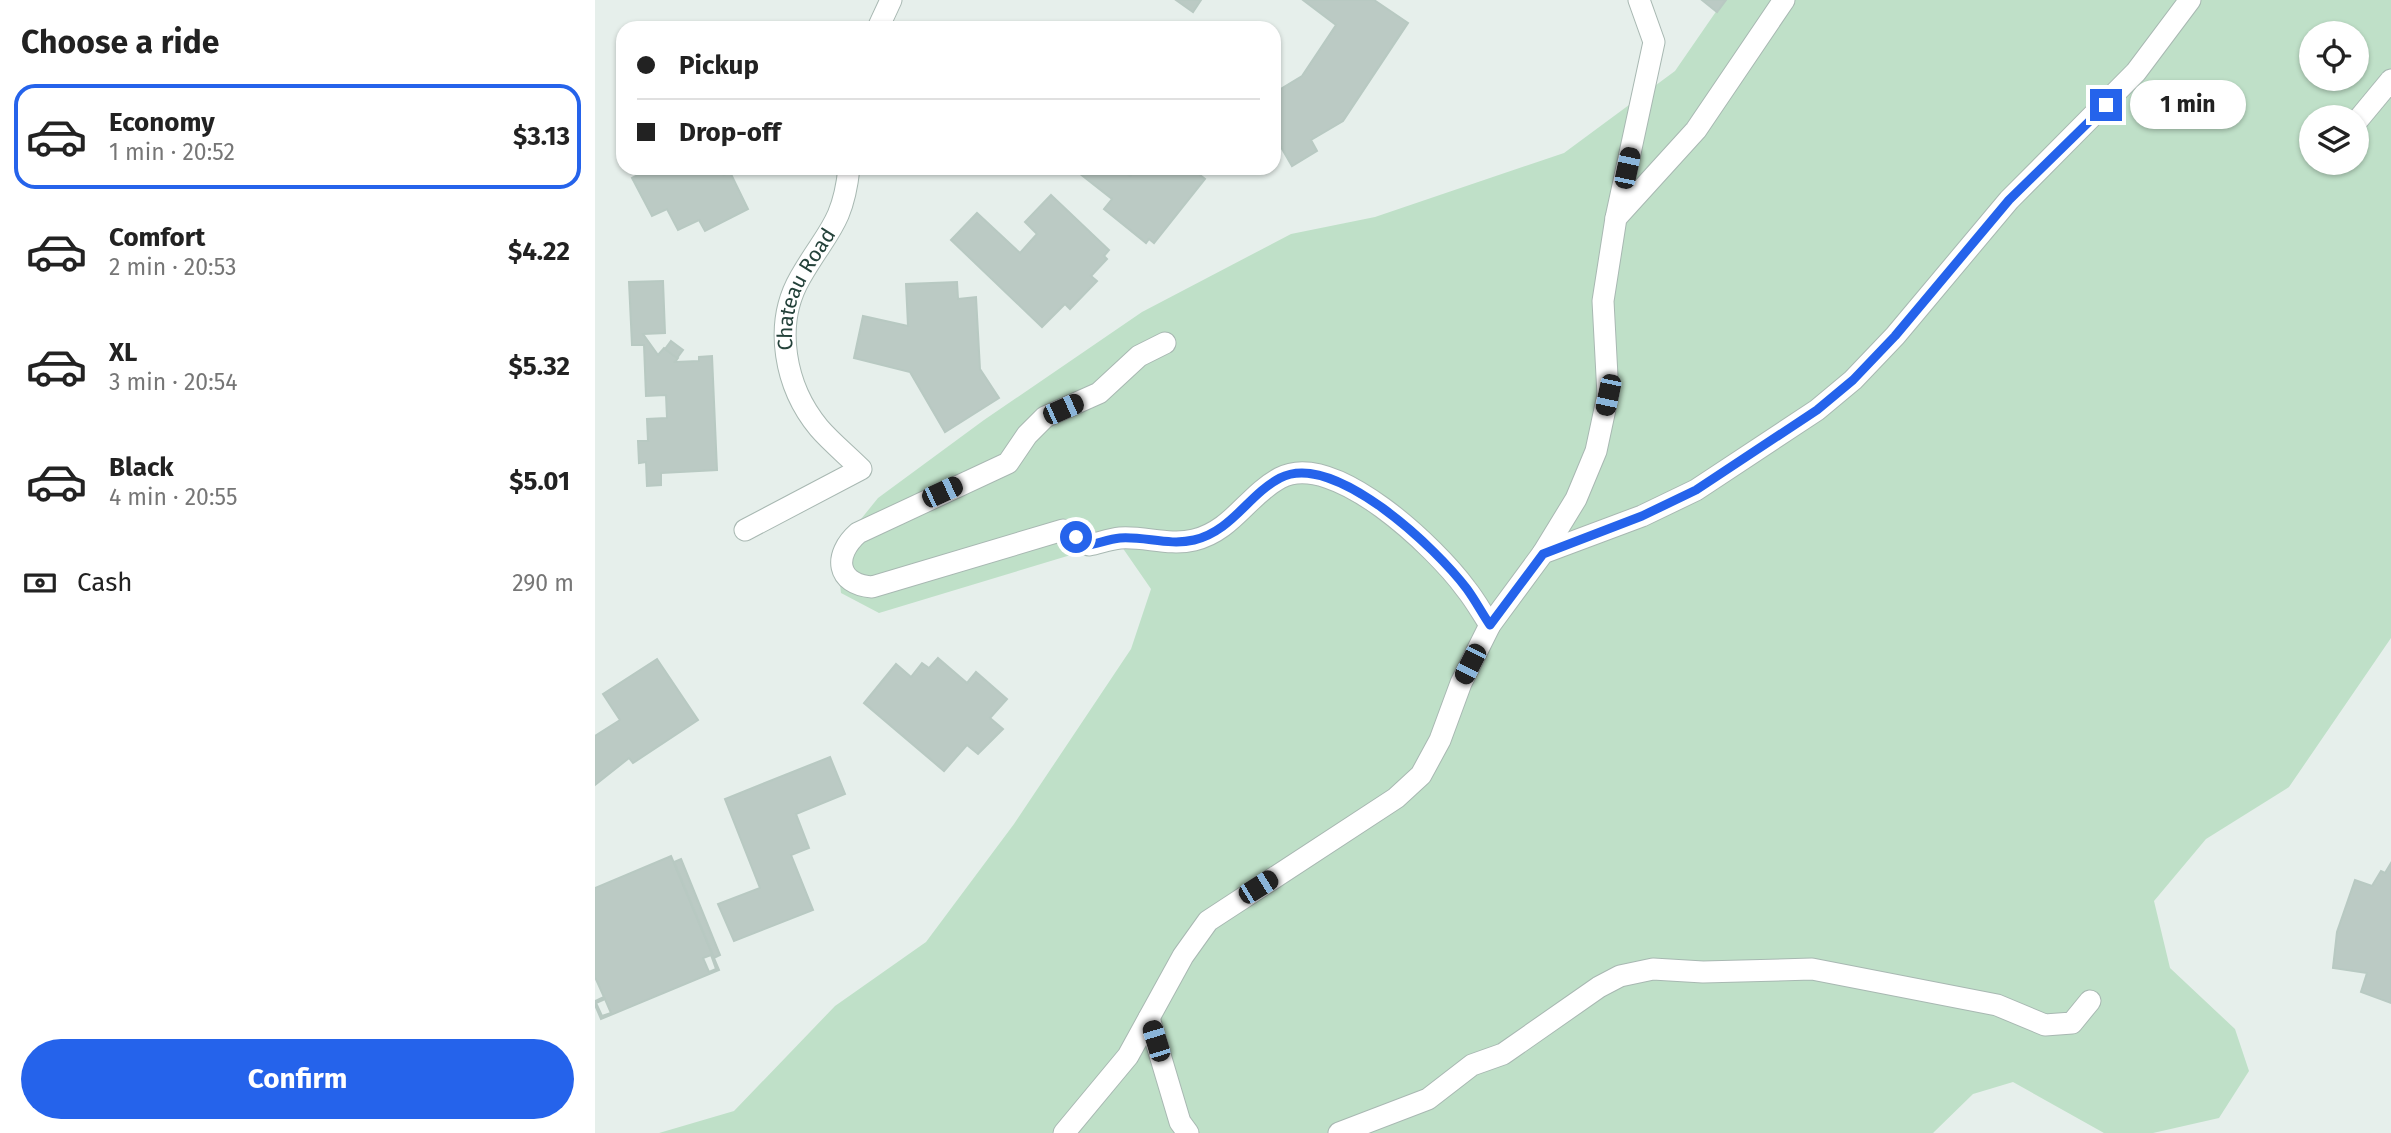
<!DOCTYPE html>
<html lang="en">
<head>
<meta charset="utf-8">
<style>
  :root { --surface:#fff; --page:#f6f6f6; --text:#222; --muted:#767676; --line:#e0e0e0; --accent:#2563eb }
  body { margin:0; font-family:"Fira Sans",sans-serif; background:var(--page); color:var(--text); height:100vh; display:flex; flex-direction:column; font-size:26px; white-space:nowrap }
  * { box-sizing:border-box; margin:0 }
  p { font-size:23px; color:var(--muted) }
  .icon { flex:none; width:38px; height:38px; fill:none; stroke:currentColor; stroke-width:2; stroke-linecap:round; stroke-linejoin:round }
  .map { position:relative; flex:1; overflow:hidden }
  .drawer { display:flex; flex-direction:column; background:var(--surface); width:595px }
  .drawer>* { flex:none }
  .hud { position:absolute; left:21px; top:21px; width:665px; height:154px; border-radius:21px; box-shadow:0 2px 5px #0004; display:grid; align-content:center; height:154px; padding:0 21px; background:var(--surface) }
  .controls { position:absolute; left:1704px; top:21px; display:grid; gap:14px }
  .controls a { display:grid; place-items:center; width:70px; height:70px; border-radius:50%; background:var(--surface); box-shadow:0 2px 5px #0004; font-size:35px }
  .end { position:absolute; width:32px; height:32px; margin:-16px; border:9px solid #2563eb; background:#fff; box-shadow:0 0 0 4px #fff }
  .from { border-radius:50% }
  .bubble { position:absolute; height:49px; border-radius:24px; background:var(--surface); box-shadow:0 2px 5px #0004; font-size:23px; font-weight:700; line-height:49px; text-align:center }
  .car { position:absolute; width:21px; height:42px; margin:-21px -10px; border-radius:9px; box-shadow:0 0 5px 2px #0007; background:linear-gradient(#222 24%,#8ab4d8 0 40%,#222 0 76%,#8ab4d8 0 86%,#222 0) }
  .hud b { display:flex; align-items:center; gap:24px; height:66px; font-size:26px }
  .hud b+b { border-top:2px solid var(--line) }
  .hud i { width:18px; height:18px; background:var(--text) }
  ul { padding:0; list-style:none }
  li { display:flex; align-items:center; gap:21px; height:105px; margin:0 14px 10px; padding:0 7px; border:4px solid transparent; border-radius:21px }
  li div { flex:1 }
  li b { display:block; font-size:26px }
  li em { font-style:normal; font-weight:700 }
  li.on { border-color:var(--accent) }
  li>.icon { width:63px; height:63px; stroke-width:1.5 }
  h2 { padding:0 21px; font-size:32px; line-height:84px }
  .pay { display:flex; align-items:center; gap:18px; height:77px; padding:0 21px; font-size:26px }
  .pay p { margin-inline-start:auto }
  .button { display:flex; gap:14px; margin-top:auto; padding:14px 21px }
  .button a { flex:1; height:80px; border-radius:42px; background:var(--accent); color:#fff; font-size:28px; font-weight:700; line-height:80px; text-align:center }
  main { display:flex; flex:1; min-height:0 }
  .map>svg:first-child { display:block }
</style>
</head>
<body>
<main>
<section class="drawer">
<h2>Choose a ride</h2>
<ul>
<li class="on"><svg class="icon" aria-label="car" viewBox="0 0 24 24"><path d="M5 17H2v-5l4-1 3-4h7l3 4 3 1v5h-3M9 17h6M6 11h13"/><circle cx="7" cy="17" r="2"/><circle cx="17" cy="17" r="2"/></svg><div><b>Economy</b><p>1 min · 20:52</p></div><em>$3.13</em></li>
<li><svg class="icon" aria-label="car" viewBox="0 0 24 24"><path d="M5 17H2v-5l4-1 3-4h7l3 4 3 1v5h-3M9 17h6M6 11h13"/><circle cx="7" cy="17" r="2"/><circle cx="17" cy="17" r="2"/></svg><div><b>Comfort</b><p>2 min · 20:53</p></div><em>$4.22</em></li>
<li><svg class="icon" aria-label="car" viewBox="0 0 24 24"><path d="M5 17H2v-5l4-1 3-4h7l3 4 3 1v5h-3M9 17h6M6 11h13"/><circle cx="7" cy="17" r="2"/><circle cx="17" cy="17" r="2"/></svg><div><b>XL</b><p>3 min · 20:54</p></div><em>$5.32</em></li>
<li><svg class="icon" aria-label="car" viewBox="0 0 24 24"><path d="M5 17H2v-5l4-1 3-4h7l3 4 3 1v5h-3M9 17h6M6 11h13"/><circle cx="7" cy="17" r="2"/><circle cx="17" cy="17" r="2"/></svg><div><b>Black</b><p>4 min · 20:55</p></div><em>$5.01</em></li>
</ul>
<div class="pay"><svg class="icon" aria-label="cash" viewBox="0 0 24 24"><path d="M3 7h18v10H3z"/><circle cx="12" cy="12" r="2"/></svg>Cash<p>290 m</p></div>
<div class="button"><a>Confirm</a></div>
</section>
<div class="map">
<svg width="1796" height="1133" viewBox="0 0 1796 1133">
  <rect width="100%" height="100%" fill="#e6efeb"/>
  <path fill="#bfe0c8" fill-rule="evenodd" d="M 1129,0 L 1796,0 L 1796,638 L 1694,787 L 1611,839 L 1559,901 L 1575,968 L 1640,1029 L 1654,1071 L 1624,1118 L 1558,1133 L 1509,1133 L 1418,1082 L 1378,1094 L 1338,1133 L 64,1133 L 139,1111 L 240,1006 L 331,942 L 419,824 L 536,649 L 556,589 L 527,547 L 479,554 L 284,613 L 246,593 L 241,550 L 283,498 L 389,420 L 547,312 L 696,234 L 780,217 L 969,153 L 1080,71 ZM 1717,33 L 1762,33 L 1762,79 L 1717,79 ZM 1717,117 L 1762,117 L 1762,163 L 1717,163 Z"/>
  <g fill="#bbcac4" stroke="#b8c9c2" stroke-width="2" fill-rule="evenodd">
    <path d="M 581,0 L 606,0 L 598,12 Z"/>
    <path d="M 708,0 L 779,0 L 813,23 L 748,121 L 716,140 L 722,151 L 697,166 L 679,135 L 679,93 L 707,76 L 741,25 Z"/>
    <path d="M 1107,0 L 1131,0 L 1122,12 Z"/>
    <path d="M 57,168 L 129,168 L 126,169 L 129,175 L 135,172 L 153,209 L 110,231 L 104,220 L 83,230 L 72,209 L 57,216 L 37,178 Z"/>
    <path d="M 487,168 L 525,168 L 535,176 L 541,168 L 611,169 L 605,175 L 610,179 L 559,243 L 554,239 L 551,243 L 509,209 L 517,199 L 484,173 Z"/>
    <path d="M 456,195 L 514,250 L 509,256 L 512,259 L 496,276 L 502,281 L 475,309 L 470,304 L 447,327 L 356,240 L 382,213 L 425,253 L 442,234 L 430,222 Z"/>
    <path d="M 68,281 L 70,333 L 48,334 L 63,355 L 69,348 L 83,358 L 80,362 L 104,361 L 104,357 L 117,356 L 122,470 L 66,473 L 66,485 L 52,486 L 51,462 L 44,463 L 43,441 L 53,441 L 52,419 L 72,418 L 71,395 L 51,396 L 49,345 L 37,345 L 34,282 Z"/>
    <path d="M 362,282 L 363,299 L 381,297 L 385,369 L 404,398 L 350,432 L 315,372 L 259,358 L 268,316 L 313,326 L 311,284 Z"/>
    <path d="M 76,341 L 88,350 L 82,358 L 70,349 Z"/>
    <path d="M 343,658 L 372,683 L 381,672 L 412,699 L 395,718 L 408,729 L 383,754 L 372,745 L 349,771 L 269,703 L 301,664 L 316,677 L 327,663 L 334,668 Z"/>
    <path d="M 62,659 L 103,720 L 38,763 L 34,758 L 0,785 L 0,736 L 25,720 L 8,694 Z"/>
    <path d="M 235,757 L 250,794 L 201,814 L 214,848 L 196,855 L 218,910 L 139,941 L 123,904 L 165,888 L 130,799 Z"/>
    <path d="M 76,856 L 124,970 L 6,1019 L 0,1005 L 0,1001 L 9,997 L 0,977 L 0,888 ZM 116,955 L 121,969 L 114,972 L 108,958 ZM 10,999 L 16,1013 L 7,1016 L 1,1003 Z"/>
    <path d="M 86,859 L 125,955 L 119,958 L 79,862 Z"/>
    <path d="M 1796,863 L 1796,1003 L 1766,992 L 1772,973 L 1738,968 L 1742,932 L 1760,880 L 1777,886 L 1786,871 L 1790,873 Z"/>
  </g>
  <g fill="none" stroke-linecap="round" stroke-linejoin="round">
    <defs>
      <g id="minor">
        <path d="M 283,28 L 296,0"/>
        <path d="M 1762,121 L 1796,80"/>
        <path d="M 1021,218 L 1059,42 L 1044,0"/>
        <path d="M 570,343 L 544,356 L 504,393 L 450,417 L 432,435 L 413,463 L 263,533 C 238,555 241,584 277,587 L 468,530 L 494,545 C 504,543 515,539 525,538 C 549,536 574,546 599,540 C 637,531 653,495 685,478 C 739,449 842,549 871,589 C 880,600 887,613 895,625"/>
        <path id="s1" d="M 150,530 L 266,469 C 252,455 236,442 224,428 C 190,387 178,325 205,278 C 231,232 248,225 254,168"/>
        <path d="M 948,553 L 981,499 L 1001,451 L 1013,395 L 1008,301 L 1021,218 L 1101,130 L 1189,0"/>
        <path d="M 554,1018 L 585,1122 L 593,1133"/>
        <path d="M 469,1133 L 533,1056 L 588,956 L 613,921 L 801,798 L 826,775 L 845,740 L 866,683 L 895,625 L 948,553 L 1047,516 L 1101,490 L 1222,410 L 1258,380 L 1300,336 L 1414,200 L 1541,72 L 1595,0"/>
        <path d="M 744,1133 L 833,1099 L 877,1065 L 908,1054 L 1004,987 L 1025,976 L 1058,969 L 1108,972 L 1217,969 L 1402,1005 L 1450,1025 L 1477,1023 L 1495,1001"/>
      </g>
    </defs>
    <use href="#minor" stroke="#a8b8b2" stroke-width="23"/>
    <use href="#minor" stroke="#fff" stroke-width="21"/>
  </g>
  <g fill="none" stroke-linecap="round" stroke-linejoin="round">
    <path stroke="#2563eb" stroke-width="9" d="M 481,537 L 494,545 C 504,543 515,539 525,538 C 549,536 574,546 599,540 C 637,531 653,495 685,478 C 739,450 842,549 872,589 C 880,600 887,613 895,625 L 948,554 L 1047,516 L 1101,490 L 1222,410 L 1258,380 L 1300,336 L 1414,200 L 1511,105"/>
  </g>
  <g text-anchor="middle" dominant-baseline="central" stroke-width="7" stroke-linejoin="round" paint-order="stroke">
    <g font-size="21" fill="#24423a" stroke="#f7fbf9">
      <text stroke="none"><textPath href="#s1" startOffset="341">Chateau Road</textPath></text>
    </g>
  </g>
</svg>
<div class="controls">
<a><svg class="icon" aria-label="locate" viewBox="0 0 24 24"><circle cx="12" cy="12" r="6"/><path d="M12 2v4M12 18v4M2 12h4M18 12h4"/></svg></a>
<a><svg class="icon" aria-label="layers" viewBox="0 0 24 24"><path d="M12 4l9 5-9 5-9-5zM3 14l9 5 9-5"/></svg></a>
</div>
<i class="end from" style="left:481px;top:537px"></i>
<i class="end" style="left:1511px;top:105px"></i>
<div class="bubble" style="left:1535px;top:80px;width:116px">1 min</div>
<i class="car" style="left:1032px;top:168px;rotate:12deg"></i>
<i class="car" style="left:1013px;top:395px;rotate:192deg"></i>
<i class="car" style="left:468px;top:409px;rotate:66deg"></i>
<i class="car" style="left:347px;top:492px;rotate:65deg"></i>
<i class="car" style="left:875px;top:664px;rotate:207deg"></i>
<i class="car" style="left:663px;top:887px;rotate:58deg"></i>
<i class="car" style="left:561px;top:1041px;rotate:343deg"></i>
<div class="hud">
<b><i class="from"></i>Pickup</b>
<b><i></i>Drop-off</b>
</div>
</div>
</main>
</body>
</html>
